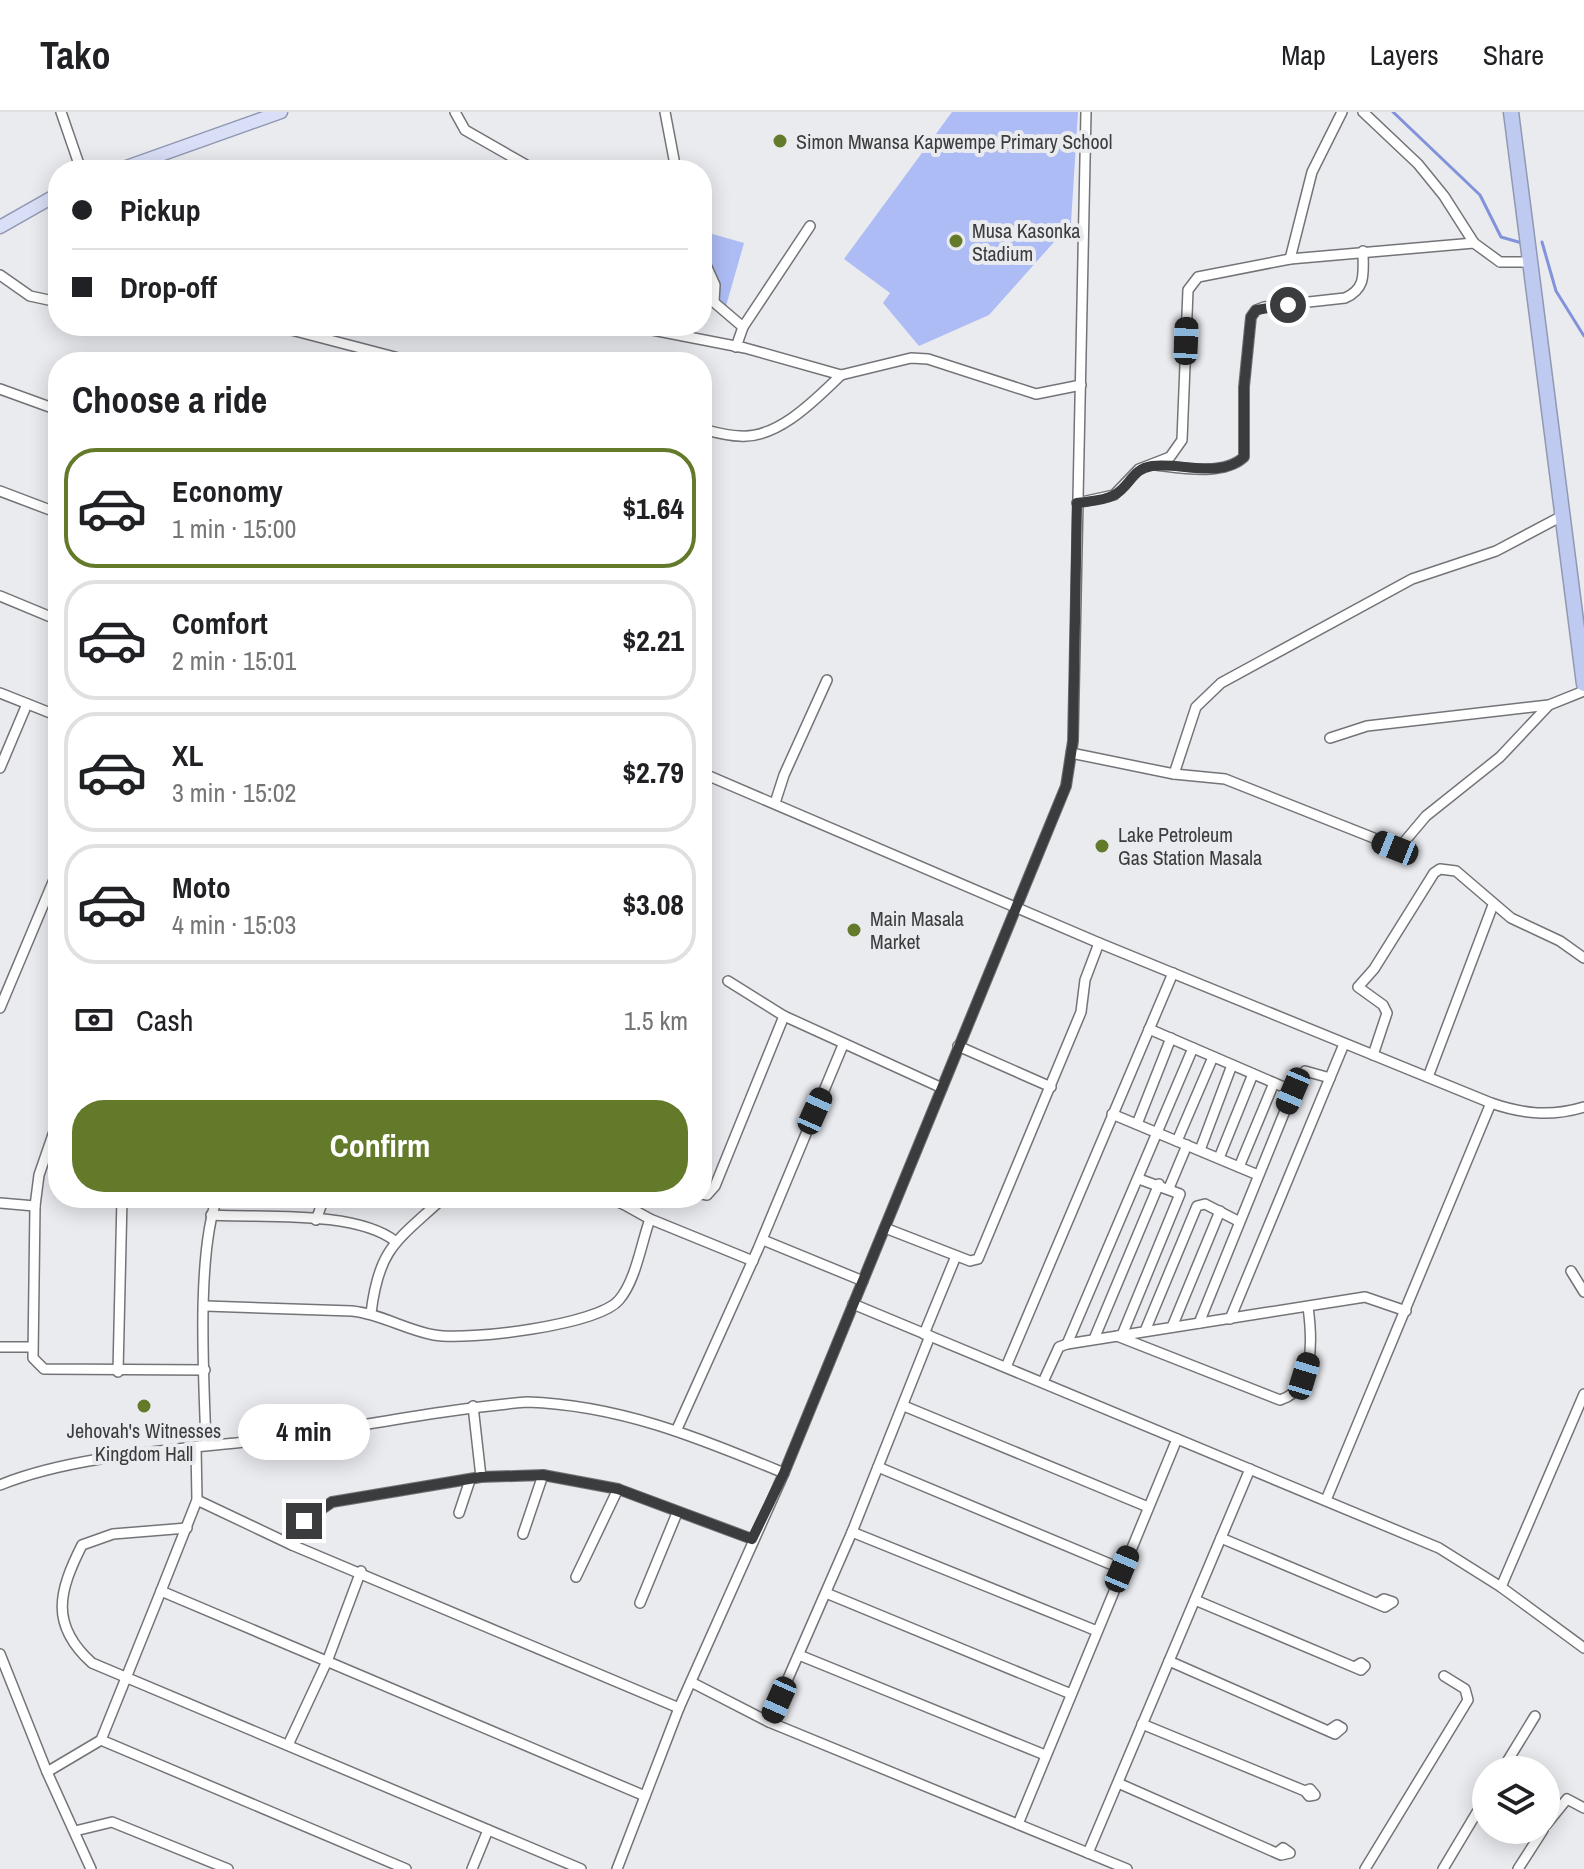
<!DOCTYPE html>
<html lang="en">
<head>
<meta charset="utf-8">
<style>
  :root { --surface:#fff; --page:#f6f6f6; --text:#202124; --muted:#757577; --line:#e0e0e0; --accent:#647a2b }
  body { margin:0; font-family:"Archivo Narrow",sans-serif; background:var(--page); color:var(--text); height:100vh; display:flex; flex-direction:column; font-size:30px; white-space:nowrap }
  * { box-sizing:border-box; margin:0 }
  p { font-size:26px; color:var(--muted) }
  .icon { flex:none; width:44px; height:44px; fill:none; stroke:currentColor; stroke-width:2; stroke-linecap:round; stroke-linejoin:round }
  .map { position:relative; flex:1; overflow:hidden }
  .side { position:absolute; left:48px; top:240px; width:664px; height:856px; display:flex; flex-direction:column; background:var(--surface); border-radius:32px; box-shadow:0 4px 20px #0003 }
  .side>* { flex:none }
  .hud { position:absolute; left:48px; top:48px; width:664px; height:176px; border-radius:32px; box-shadow:0 4px 20px #0003; display:grid; align-content:center; height:176px; padding:0 24px; background:var(--surface) }
  .buttons { position:absolute; left:1472px; top:1644px; display:grid; gap:16px }
  .buttons a { display:grid; place-items:center; width:88px; height:88px; border-radius:50%; background:var(--surface); box-shadow:0 4px 20px #0003; font-size:40px }
  .end { position:absolute; width:36px; height:36px; margin:-18px; border:10px solid #3b3c3d; background:#fff; box-shadow:0 0 0 4px #fff }
  .from { border-radius:50% }
  .bubble { position:absolute; height:56px; border-radius:28px; background:var(--surface); box-shadow:0 4px 20px #0003; font-size:26px; font-weight:700; line-height:56px; text-align:center }
  .car { position:absolute; width:24px; height:48px; margin:-24px -12px; border-radius:10px; box-shadow:0 0 6px 2px #0007; background:linear-gradient(#222 24%,#8ab4d8 0 40%,#222 0 76%,#8ab4d8 0 86%,#222 0) }
  .hud b { display:flex; align-items:center; gap:28px; height:76px; font-size:30px }
  .hud b+b { border-top:2px solid var(--line) }
  .hud i { width:20px; height:20px; background:var(--text) }
  ul { padding:0; list-style:none }
  li { display:flex; align-items:center; gap:24px; height:120px; margin:0 16px 12px; padding:0 8px; border:4px solid var(--line); border-radius:32px }
  li div { flex:1 }
  li b { display:block; font-size:30px }
  li em { font-style:normal; font-weight:700 }
  li.on { border-color:var(--accent) }
  li>.icon { width:72px; height:72px; stroke-width:1.5 }
  h2 { padding:0 24px; font-size:36px; line-height:96px }
  .pay { display:flex; align-items:center; gap:20px; height:88px; padding:0 24px; font-size:30px }
  .pay p { margin-inline-start:auto }
  .cta { display:flex; gap:16px; margin-top:auto; padding:16px 24px }
  .cta a { flex:1; height:92px; border-radius:32px; background:var(--accent); color:#fff; font-size:32px; font-weight:700; line-height:92px; text-align:center }
  header { display:flex; align-items:center; gap:48px; box-sizing:border-box; height:112px; padding:0 40px; background:var(--surface); border-bottom:2px solid var(--line) }
  header strong { font-size:38px }
  nav { display:flex; gap:44px; margin-inline-start:auto; font-size:28px }
  .map>svg:first-child { display:block }
</style>
</head>
<body>
<header>
<strong>Tako</strong>
<nav><a>Map</a><a>Layers</a><a>Share</a></nav>
</header>
<div class="map">
<svg width="1584" height="1757" viewBox="0 0 1584 1757">
  <rect width="100%" height="100%" fill="#eaebef"/>
  <g fill="#adbcf5">
    <path d="M 952,0 L 1078,0 L 1071,111 L 989,203 L 919,234 L 883,191 L 890,181 L 844,147 Z"/>
    <path d="M 702,119 L 744,131 L 726,194 L 702,188 Z"/>
  </g>
  <g fill="none" stroke-linecap="round" stroke-linejoin="round">
    <g stroke="#8293db" stroke-width="3">
      <path d="M 1393,0 L 1480,83 L 1501,125 L 1522,131"/>
      <path d="M 1542,130 L 1556,179 L 1584,224"/>
    </g>
    <defs>
      <g id="minor">
        <path d="M 61,0 L 81,58"/>
        <path d="M 455,0 L 465,18 L 535,58"/>
        <path d="M 665,0 L 676,58"/>
        <path d="M 1363,0 L 1418,52 L 1444,84 L 1474,131"/>
        <path d="M 702,144 L 715,173 L 714,189"/>
        <path d="M 1290,147 L 1312,60 L 1342,0"/>
        <path d="M 0,163 L 30,184 L 58,190"/>
        <path d="M 702,180 L 743,215"/>
        <path d="M 276,214 L 414,250"/>
        <path d="M 632,214 L 745,236 L 841,263 L 911,246 L 928,247 L 1036,282 L 1081,273"/>
        <path d="M 736,235 L 743,215 L 810,114"/>
        <path d="M 0,277 L 58,298"/>
        <path d="M 702,317 C 714,320 727,324 740,324 C 778,327 816,287 841,263"/>
        <path d="M 1156,353 C 1181,356 1224,364 1244,345 L 1244,275 L 1251,205 L 1256,198 L 1264,195 L 1345,186 C 1367,176 1363,161 1363,139"/>
        <path d="M 0,379 L 58,401"/>
        <path d="M 1077,391 L 1114,383 L 1139,357 L 1170,345 L 1182,328 L 1188,178 L 1198,165 L 1290,147 L 1474,131 L 1500,150 L 1528,150"/>
        <path d="M 0,484 L 58,508"/>
        <path d="M 0,581 L 58,604"/>
        <path d="M 1330,626 L 1367,614 L 1549,593 L 1584,579"/>
        <path d="M 1071,641 L 1174,662 L 1225,667 L 1399,736 L 1426,704 L 1500,645 L 1549,593"/>
        <path d="M 0,656 L 27,592"/>
        <path d="M 702,661 L 1099,831 L 1491,991 C 1523,1002 1551,1005 1584,995"/>
        <path d="M 1174,662 L 1196,595 L 1221,571 L 1412,467 L 1496,439 L 1562,404"/>
        <path d="M 775,691 L 784,663 L 827,568"/>
        <path d="M 728,869 L 784,904 L 942,976"/>
        <path d="M 0,896 L 58,758"/>
        <path d="M 1149,917 L 1293,979 L 1199,1211"/>
        <path d="M 958,934 L 1051,975"/>
        <path d="M 1373,943 L 1387,901 L 1383,893 L 1358,875 L 1374,857 L 1434,761 L 1440,757 L 1456,759 L 1511,806 L 1560,829 L 1584,846"/>
        <path d="M 1428,965 L 1493,793"/>
        <path d="M 1293,979 L 1305,959 L 1330,966"/>
        <path d="M 1112,1002 L 1258,1063"/>
        <path d="M 58,1008 L 39,1063 L 35,1094 L 33,1246 L 44,1257 L 205,1258"/>
        <path d="M 1137,1012 L 1171,926"/>
        <path d="M 1177,1029 L 1213,945"/>
        <path d="M 1200,1038 L 1232,953"/>
        <path d="M 1219,1046 L 1253,962"/>
        <path d="M 1239,1055 L 1274,971"/>
        <path d="M 1169,1076 L 1187,1033"/>
        <path d="M 702,1082 L 707,1083 L 715,1074 L 784,904"/>
        <path d="M 607,1086 L 623,1092"/>
        <path d="M 626,1086 L 623,1092 L 650,1107 L 753,1149"/>
        <path d="M 0,1091 L 35,1094"/>
        <path d="M 211,1103 C 261,1106 355,1098 395,1129"/>
        <path d="M 316,1108 L 324,1086"/>
        <path d="M 885,1116 L 970,1149 L 978,1147 L 1081,900 L 1085,868 L 1099,831"/>
        <path d="M 763,1128 L 863,1169"/>
        <path d="M 1571,1159 L 1584,1180"/>
        <path d="M 853,1192 L 1439,1436 L 1501,1475 L 1584,1536"/>
        <path d="M 206,1194 L 352,1199 C 381,1202 406,1218 434,1223 C 468,1229 598,1213 619,1188 C 636,1168 641,1132 650,1107"/>
        <path d="M 371,1201 C 379,1135 397,1129 443,1086"/>
        <path d="M 1230,1207 L 1344,932"/>
        <path d="M 1172,1215 L 1220,1099"/>
        <path d="M 1145,1219 L 1197,1094 L 1205,1092 L 1238,1109"/>
        <path d="M 924,1222 L 956,1144"/>
        <path d="M 1122,1223 L 1180,1082 L 1139,1067"/>
        <path d="M 1117,1224 L 1280,1288 C 1316,1277 1312,1224 1308,1195"/>
        <path d="M 1094,1227 L 1159,1072"/>
        <path d="M 1067,1232 L 1193,936"/>
        <path d="M 0,1235 L 32,1235"/>
        <path d="M 1006,1255 L 1173,861"/>
        <path d="M 118,1260 L 122,1086"/>
        <path d="M 1043,1270 L 1059,1235 L 1067,1232 L 1365,1185 L 1406,1199"/>
        <path d="M 473,1294 L 481,1365"/>
        <path d="M 904,1294 L 1148,1395"/>
        <path d="M 677,1317 L 758,1137 L 843,933"/>
        <path d="M 206,1333 C 204,1267 196,1146 217,1086"/>
        <path d="M 196,1334 L 197,1388 L 161,1479 L 645,1684"/>
        <path d="M 878,1355 L 1122,1457"/>
        <path d="M 0,1373 C 81,1340 199,1337 287,1325 C 367,1313 446,1297 527,1290 C 620,1293 699,1326 784,1361"/>
        <path d="M 197,1388 L 292,1433 L 304,1409 L 332,1390 L 481,1365 L 543,1363 L 618,1377 L 752,1427"/>
        <path d="M 1326,1388 L 1491,991"/>
        <path d="M 459,1401 L 470,1368"/>
        <path d="M 187,1416 L 113,1422 L 82,1433 C 59,1479 49,1512 92,1551 L 581,1757"/>
        <path d="M 852,1420 L 1097,1519"/>
        <path d="M 523,1422 L 543,1363"/>
        <path d="M 1221,1426 L 1385,1495 L 1393,1490 L 1384,1487 L 1379,1490"/>
        <path d="M 292,1433 L 679,1596"/>
        <path d="M 576,1465 L 618,1377"/>
        <path d="M 1501,1475 L 1584,1282"/>
        <path d="M 826,1481 L 1071,1582"/>
        <path d="M 1195,1488 L 1361,1558 L 1365,1554 L 1361,1551 L 1356,1554"/>
        <path d="M 640,1491 L 677,1401"/>
        <path d="M 0,1542 L 47,1660 L 91,1757"/>
        <path d="M 799,1543 L 1045,1643"/>
        <path d="M 1169,1549 L 1335,1622 L 1342,1616 L 1337,1613 L 1331,1617"/>
        <path d="M 691,1570 L 769,1610 L 1127,1757"/>
        <path d="M 769,1610 L 852,1420 L 930,1224"/>
        <path d="M 1142,1612 L 1305,1679 L 1309,1684 L 1315,1683 L 1310,1677 L 1305,1679"/>
        <path d="M 101,1628 L 406,1757"/>
        <path d="M 288,1633 L 328,1547 L 361,1459"/>
        <path d="M 1502,1658 L 1535,1604"/>
        <path d="M 47,1660 L 101,1628 L 161,1479"/>
        <path d="M 1118,1671 L 1281,1743 L 1290,1741 L 1283,1736 L 1278,1740"/>
        <path d="M 1018,1712 L 1177,1327"/>
        <path d="M 1546,1713 L 1567,1687 L 1584,1696"/>
        <path d="M 75,1719 L 112,1710 L 228,1757"/>
        <path d="M 1088,1741 L 1250,1357"/>
        <path d="M 472,1757 L 488,1718"/>
        <path d="M 617,1757 L 679,1596 L 784,1361 L 1066,674 L 1073,629 L 1086,0"/>
        <path d="M 1365,1757 L 1468,1588 L 1465,1577 L 1444,1564"/>
        <path d="M 1443,1757 L 1486,1685"/>
        <path d="M 1518,1757 L 1543,1718"/>
      </g>
      <g id="major">
        <path d="M 118,58 L 281,0"/>
        <path d="M 0,115 L 58,82"/>
      </g>
      <path id="highway" d="M 1511,0 L 1584,572"/>
    </defs>
    <use href="#minor" stroke="#737478" stroke-width="12"/>
    <use href="#major" stroke="#9198b2" stroke-width="15"/>
    <use href="#highway" stroke="#9198b2" stroke-width="17"/>
    <use href="#minor" stroke="#fff" stroke-width="9"/>
    <use href="#major" stroke="#d9dff7" stroke-width="12"/>
    <use href="#highway" stroke="#bfcaf1" stroke-width="14"/>
  </g>
  <g fill="none" stroke-linecap="round" stroke-linejoin="round">
    <path stroke="#3b3c3d" stroke-width="10" d="M 304,1409 L 332,1390 L 481,1365 L 543,1363 L 618,1377 L 752,1427 L 784,1361 L 1066,674 L 1073,629 L 1077,391 C 1089,389 1104,389 1114,383 C 1131,374 1131,357 1152,354 C 1180,350 1221,367 1244,345 L 1244,275 L 1251,205 L 1256,198 L 1288,193"/>
  </g>
  <g fill="#647a2b" stroke="#eaebef" stroke-width="3">
    <circle cx="780" cy="29" r="8"/>
    <circle cx="956" cy="129" r="8"/>
    <circle cx="1102" cy="734" r="8"/>
    <circle cx="854" cy="818" r="8"/>
    <circle cx="144" cy="1294" r="8"/>
  </g>
  <g text-anchor="middle" dominant-baseline="central" stroke-width="8" stroke-linejoin="round" paint-order="stroke">
    <g font-size="20" fill="#3b3c3d" stroke="#eaebef" text-anchor="start">
      <text x="796" y="29">Simon Mwansa Kapwempe Primary School</text>
      <text x="972" y="118">Musa Kasonka<tspan x="972" dy="23">Stadium</tspan></text>
      <text x="1118" y="722">Lake Petroleum<tspan x="1118" dy="23">Gas Station Masala</tspan></text>
      <text x="870" y="806">Main Masala<tspan x="870" dy="23">Market</tspan></text>
      <text x="144" y="1318" text-anchor="middle">Jehovah's Witnesses<tspan x="144" dy="23">Kingdom Hall</tspan></text>
    </g>
  </g>
</svg>
<div class="buttons">
<a><svg class="icon" aria-label="layers" viewBox="0 0 24 24"><path d="M12 4l9 5-9 5-9-5zM3 14l9 5 9-5"/></svg></a>
</div>
<i class="end from" style="left:1288px;top:193px"></i>
<i class="end" style="left:304px;top:1409px"></i>
<div class="bubble" style="left:238px;top:1292px;width:132px">4 min</div>
<i class="car" style="left:1186px;top:229px;rotate:2deg"></i>
<i class="car" style="left:1395px;top:736px;rotate:292deg"></i>
<i class="car" style="left:1293px;top:979px;rotate:203deg"></i>
<i class="car" style="left:815px;top:999px;rotate:24deg"></i>
<i class="car" style="left:1304px;top:1264px;rotate:17deg"></i>
<i class="car" style="left:1122px;top:1457px;rotate:23deg"></i>
<i class="car" style="left:779px;top:1588px;rotate:204deg"></i>
<div class="hud">
<b><i class="from"></i>Pickup</b>
<b><i></i>Drop-off</b>
</div>
<section class="side">
<h2>Choose a ride</h2>
<ul>
<li class="on"><svg class="icon" aria-label="car" viewBox="0 0 24 24"><path d="M5 17H2v-5l4-1 3-4h7l3 4 3 1v5h-3M9 17h6M6 11h13"/><circle cx="7" cy="17" r="2"/><circle cx="17" cy="17" r="2"/></svg><div><b>Economy</b><p>1 min · 15:00</p></div><em>$1.64</em></li>
<li><svg class="icon" aria-label="car" viewBox="0 0 24 24"><path d="M5 17H2v-5l4-1 3-4h7l3 4 3 1v5h-3M9 17h6M6 11h13"/><circle cx="7" cy="17" r="2"/><circle cx="17" cy="17" r="2"/></svg><div><b>Comfort</b><p>2 min · 15:01</p></div><em>$2.21</em></li>
<li><svg class="icon" aria-label="car" viewBox="0 0 24 24"><path d="M5 17H2v-5l4-1 3-4h7l3 4 3 1v5h-3M9 17h6M6 11h13"/><circle cx="7" cy="17" r="2"/><circle cx="17" cy="17" r="2"/></svg><div><b>XL</b><p>3 min · 15:02</p></div><em>$2.79</em></li>
<li><svg class="icon" aria-label="car" viewBox="0 0 24 24"><path d="M5 17H2v-5l4-1 3-4h7l3 4 3 1v5h-3M9 17h6M6 11h13"/><circle cx="7" cy="17" r="2"/><circle cx="17" cy="17" r="2"/></svg><div><b>Moto</b><p>4 min · 15:03</p></div><em>$3.08</em></li>
</ul>
<div class="pay"><svg class="icon" aria-label="cash" viewBox="0 0 24 24"><path d="M3 7h18v10H3z"/><circle cx="12" cy="12" r="2"/></svg>Cash<p>1.5 km</p></div>
<div class="cta"><a>Confirm</a></div>
</section>
</div>
</body>
</html>
